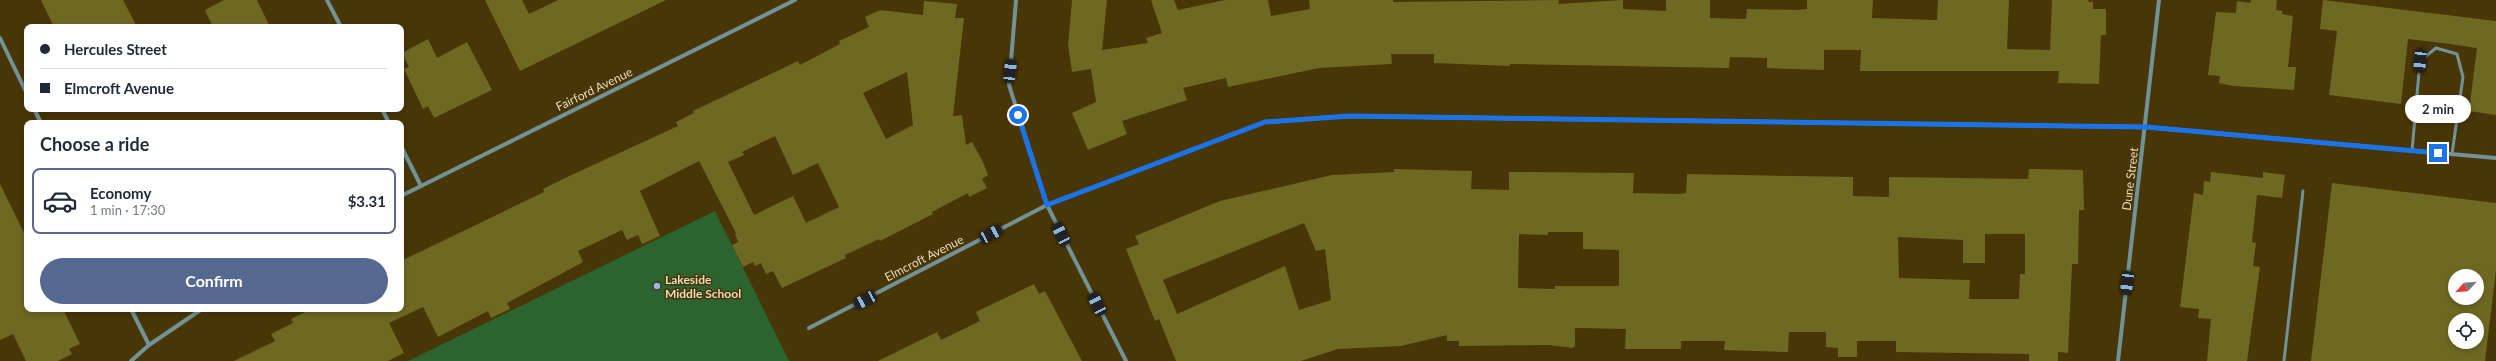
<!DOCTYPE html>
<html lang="en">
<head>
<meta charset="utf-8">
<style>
  :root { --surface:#fff; --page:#f6f6f7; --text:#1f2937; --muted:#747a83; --line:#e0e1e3; --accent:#546890 }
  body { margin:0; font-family:Lato,sans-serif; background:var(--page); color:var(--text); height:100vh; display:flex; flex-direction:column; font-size:15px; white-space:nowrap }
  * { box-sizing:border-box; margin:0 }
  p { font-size:13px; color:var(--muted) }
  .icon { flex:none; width:22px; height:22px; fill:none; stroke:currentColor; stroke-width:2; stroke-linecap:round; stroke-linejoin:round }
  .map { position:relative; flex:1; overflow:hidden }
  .panel { position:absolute; left:24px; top:120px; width:380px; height:192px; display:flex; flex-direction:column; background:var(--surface); border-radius:8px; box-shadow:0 2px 6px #0003 }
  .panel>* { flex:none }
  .guide { position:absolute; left:24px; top:24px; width:380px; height:88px; border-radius:8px; box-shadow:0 2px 6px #0003; display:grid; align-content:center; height:88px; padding:0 16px; background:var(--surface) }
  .needle { width:26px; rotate:244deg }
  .tools { position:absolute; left:2448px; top:269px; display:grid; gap:8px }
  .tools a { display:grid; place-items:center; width:36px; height:36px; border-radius:50%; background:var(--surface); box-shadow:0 2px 6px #0003; font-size:20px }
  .end { position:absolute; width:18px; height:18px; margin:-9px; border:5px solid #1a73e8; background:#fff; box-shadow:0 0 0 2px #fff }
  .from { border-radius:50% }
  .bubble { position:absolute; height:28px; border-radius:14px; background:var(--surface); box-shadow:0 2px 6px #0003; font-size:13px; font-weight:700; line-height:28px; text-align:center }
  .car { position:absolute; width:12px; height:24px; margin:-12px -6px; border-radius:5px; box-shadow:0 0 3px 1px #0007; background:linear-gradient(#222 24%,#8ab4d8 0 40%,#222 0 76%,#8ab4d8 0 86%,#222 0) }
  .guide b { display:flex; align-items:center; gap:14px; height:38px; font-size:15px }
  .guide b+b { border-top:1px solid var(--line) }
  .guide i { width:10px; height:10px; background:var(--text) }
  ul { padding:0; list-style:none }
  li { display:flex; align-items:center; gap:12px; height:66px; margin:0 8px 6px; padding:0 8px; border:2px solid var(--line); border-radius:8px }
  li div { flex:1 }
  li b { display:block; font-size:15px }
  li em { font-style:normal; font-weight:700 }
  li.active { border-color:var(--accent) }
  li>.icon { width:36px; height:36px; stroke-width:1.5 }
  h2 { padding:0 16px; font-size:18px; line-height:48px }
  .cta { display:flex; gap:8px; margin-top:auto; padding:8px 16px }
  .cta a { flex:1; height:46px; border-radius:24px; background:var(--accent); color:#fff; font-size:16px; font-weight:700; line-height:46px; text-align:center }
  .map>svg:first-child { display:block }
</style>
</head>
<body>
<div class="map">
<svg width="2496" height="361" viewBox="0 0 2496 361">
  <rect width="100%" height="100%" fill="#493607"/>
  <path fill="#2b642f" d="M 715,211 L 789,361 L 408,361 Z"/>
  <g fill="#6d6822" fill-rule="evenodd">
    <path d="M 41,0 L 123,0 L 137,27 L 54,27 Z"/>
    <path d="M 224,0 L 257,0 L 270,27 L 213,27 L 205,10 Z"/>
    <path d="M 485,0 L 522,0 L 529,14 L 558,0 L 666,0 L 520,71 Z"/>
    <path d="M 1072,0 L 1107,0 L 1102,50 L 1148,43 L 1146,38 L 1162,33 L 1151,0 L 1174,0 L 1178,10 L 1225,0 L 1268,0 L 1271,16 L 1310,9 L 1309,0 L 1393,0 L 1393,2 L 1559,0 L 1558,4 L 1623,0 L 1623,9 L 1666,11 L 1666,0 L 1710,0 L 1710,18 L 1746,19 L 1747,9 L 1797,10 L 1807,9 L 1807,0 L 1873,0 L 1872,18 L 1937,20 L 1938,0 L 2009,0 L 2007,49 L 2050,50 L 2052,0 L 2088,0 L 2089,2 L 2093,2 L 2093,9 L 2106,9 L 2106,35 L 2101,35 L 2099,84 L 2058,83 L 2059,71 L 1860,71 L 1861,50 L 1824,50 L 1824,70 L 1767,68 L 1767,58 L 1730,57 L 1729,68 L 1510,64 L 1510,66 L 1434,63 L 1434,54 L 1391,54 L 1392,64 L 1319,68 L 1228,87 L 1226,78 L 1183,88 L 1187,100 L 1122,121 L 1127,134 L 1088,150 L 1072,113 L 1096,102 L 1091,69 L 1072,72 L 1068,45 Z"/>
    <path d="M 2251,0 L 2277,0 L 2276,10 L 2282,11 L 2282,14 L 2293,16 L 2288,67 L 2296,67 L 2294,90 L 2234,86 L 2219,83 L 2220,76 L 2208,75 L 2216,12 L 2236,13 L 2237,1 L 2250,3 Z"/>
    <path d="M 2323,0 L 2496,21 L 2496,115 L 2469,111 L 2477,48 L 2442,43 L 2408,39 L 2401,104 L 2329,95 L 2337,31 L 2320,29 Z"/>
    <path d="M 924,1 L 957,4 L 955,18 L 964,18 L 953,116 L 962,115 L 966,145 L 972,142 L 983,162 L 988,175 L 982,179 L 987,188 L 969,197 L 968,193 L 932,212 L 933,214 L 880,241 L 879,239 L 845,255 L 846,258 L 782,288 L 773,271 L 766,274 L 761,263 L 755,266 L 753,262 L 743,267 L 732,245 L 738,242 L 735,234 L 736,233 L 699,161 L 640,191 L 660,236 L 642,244 L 638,235 L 627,240 L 622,230 L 578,251 L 583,262 L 507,303 L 510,309 L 491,318 L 488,311 L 438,337 L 423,307 L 389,323 L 404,353 L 388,361 L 234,361 L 275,341 L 271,334 L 293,323 L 291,319 L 311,309 L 401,309 L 401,261 L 544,192 L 543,189 L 565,178 L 678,126 L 676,122 L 694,113 L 693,111 L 798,61 L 800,65 L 840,44 L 839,41 L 869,27 L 865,17 L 880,10 L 923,15 ZM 907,72 L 913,125 L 886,139 L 863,93 ZM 775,136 L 793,175 L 818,163 L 839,207 L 806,223 L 793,196 L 754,215 L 728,162 L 744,155 L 742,152 Z"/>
    <path d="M 428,39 L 437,58 L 467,42 L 492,90 L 434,118 L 428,106 L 423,109 L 404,69 L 409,67 L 402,53 Z"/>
    <path d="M 1394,169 L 1472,171 L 1471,189 L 1509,190 L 1509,172 L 1634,173 L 1633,193 L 1678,194 L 1686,193 L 1687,174 L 1853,177 L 1853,196 L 1889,197 L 1889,177 L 2028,179 L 2029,169 L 2083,170 L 2084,210 L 2079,210 L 2078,264 L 2072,264 L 2068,353 L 2058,352 L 2058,361 L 2029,361 L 2029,354 L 1896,352 L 1896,341 L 1857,341 L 1857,357 L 1838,357 L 1838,348 L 1826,347 L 1826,332 L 1789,332 L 1788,352 L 1724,350 L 1725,341 L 1681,341 L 1681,349 L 1625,349 L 1626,329 L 1575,328 L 1575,346 L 1572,348 L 1549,345 L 1459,346 L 1459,341 L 1447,341 L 1447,335 L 1401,346 L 1338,349 L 1301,361 L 1176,361 L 1159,319 L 1155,321 L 1126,249 L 1139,244 L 1135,236 L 1220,201 L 1332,175 L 1394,172 ZM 1304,223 L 1316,251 L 1325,249 L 1331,300 L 1299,310 L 1285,266 L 1177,314 L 1163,280 ZM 1548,232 L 1583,232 L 1583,249 L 1619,250 L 1619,286 L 1555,286 L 1555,289 L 1518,288 L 1519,234 L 1548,235 ZM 1985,234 L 2025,234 L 2025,274 L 2020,274 L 2019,299 L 1969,299 L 1970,280 L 1899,278 L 1898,237 L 1963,240 L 1963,263 L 1985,263 Z"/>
    <path d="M 2211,172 L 2263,178 L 2263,172 L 2285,175 L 2282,198 L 2257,195 L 2252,242 L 2256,243 L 2253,266 L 2260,267 L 2247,361 L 2207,361 L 2211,319 L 2198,318 L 2199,309 L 2180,307 L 2194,193 L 2203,195 L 2204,181 L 2210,182 Z"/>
    <path d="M 2332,183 L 2496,203 L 2496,270 L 2485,361 L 2311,361 ZM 2455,276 L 2477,276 L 2477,298 L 2455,298 ZM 2455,320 L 2477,320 L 2477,342 L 2455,342 Z"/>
    <path d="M 0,184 L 27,239 L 27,309 L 63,309 L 80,344 L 69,349 L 72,354 L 58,361 L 26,361 L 13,334 L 0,340 Z"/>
    <path d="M 1034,284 L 1039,294 L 1045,291 L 1082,361 L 878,361 L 937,332 L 941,340 L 980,321 L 976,312 Z"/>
  </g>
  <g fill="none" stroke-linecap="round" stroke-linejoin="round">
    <g stroke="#719296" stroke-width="3">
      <path d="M 2412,151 L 2420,61 L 2436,48 L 2457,54 L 2463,77 L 2452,154"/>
      <path d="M 2284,361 L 2303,191"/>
    </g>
    <g stroke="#719296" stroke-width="4">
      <path d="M 327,0 L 341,27"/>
      <path d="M 1016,0 L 1009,85 L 1047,205 L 1126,361"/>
      <path d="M 0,38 L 27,94"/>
      <path d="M 34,109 L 41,123"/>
      <path d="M 382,109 L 389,123"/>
      <path d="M 401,146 L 421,186"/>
      <path d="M 401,196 L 795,0"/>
      <path d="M 131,309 L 149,345"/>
      <path d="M 809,328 L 1047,205 L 1265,122 L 1349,116 L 2146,127 L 2496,158"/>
      <path d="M 131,361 L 149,345 L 202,309"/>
      <path d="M 2118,361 L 2159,0"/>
    </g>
  </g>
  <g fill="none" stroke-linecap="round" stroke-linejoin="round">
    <path stroke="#1a73e8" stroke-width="5" d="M 1018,115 L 1047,205 L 1265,122 L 1349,116 L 2146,127 L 2438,153"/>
  </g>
  <circle fill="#95b6fd" stroke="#493607" stroke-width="1.5" cx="657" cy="286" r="4"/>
  <g text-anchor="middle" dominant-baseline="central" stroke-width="3" stroke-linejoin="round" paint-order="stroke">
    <g font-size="12" fill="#eadcbf" stroke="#493607">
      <text transform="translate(594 89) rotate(-26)">Fairford Avenue</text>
      <text transform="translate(2130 179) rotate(-83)">Dune Street</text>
      <text transform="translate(924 258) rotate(-27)">Elmcroft Avenue</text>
    </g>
    <g font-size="12" font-weight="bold" fill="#eadcbf" stroke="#493607" text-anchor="start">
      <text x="665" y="279">Lakeside<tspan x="665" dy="14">Middle School</tspan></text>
    </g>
  </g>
</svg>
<div class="tools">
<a><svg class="needle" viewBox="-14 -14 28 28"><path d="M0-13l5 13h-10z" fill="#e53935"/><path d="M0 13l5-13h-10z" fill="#747a83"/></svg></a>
<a><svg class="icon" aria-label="locate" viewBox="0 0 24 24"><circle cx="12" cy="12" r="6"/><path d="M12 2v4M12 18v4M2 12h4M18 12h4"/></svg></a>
</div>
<i class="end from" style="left:1018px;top:115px"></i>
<i class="end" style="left:2438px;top:153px"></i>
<div class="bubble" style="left:2405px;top:95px;width:66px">2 min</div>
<i class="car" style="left:2420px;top:61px;rotate:185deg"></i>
<i class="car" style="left:1010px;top:71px;rotate:6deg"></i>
<i class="car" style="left:991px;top:234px;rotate:62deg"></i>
<i class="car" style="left:1061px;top:234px;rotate:333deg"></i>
<i class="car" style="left:2127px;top:283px;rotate:187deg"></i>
<i class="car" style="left:865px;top:300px;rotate:242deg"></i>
<i class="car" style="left:1097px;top:304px;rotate:333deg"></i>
<div class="guide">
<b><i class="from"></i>Hercules Street</b>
<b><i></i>Elmcroft Avenue</b>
</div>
<section class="panel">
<h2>Choose a ride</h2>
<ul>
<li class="active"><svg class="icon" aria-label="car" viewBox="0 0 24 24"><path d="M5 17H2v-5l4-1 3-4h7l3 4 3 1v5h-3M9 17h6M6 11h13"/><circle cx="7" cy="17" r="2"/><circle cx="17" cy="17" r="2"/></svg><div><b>Economy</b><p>1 min · 17:30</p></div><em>$3.31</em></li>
</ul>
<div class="cta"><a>Confirm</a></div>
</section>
</div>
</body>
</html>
